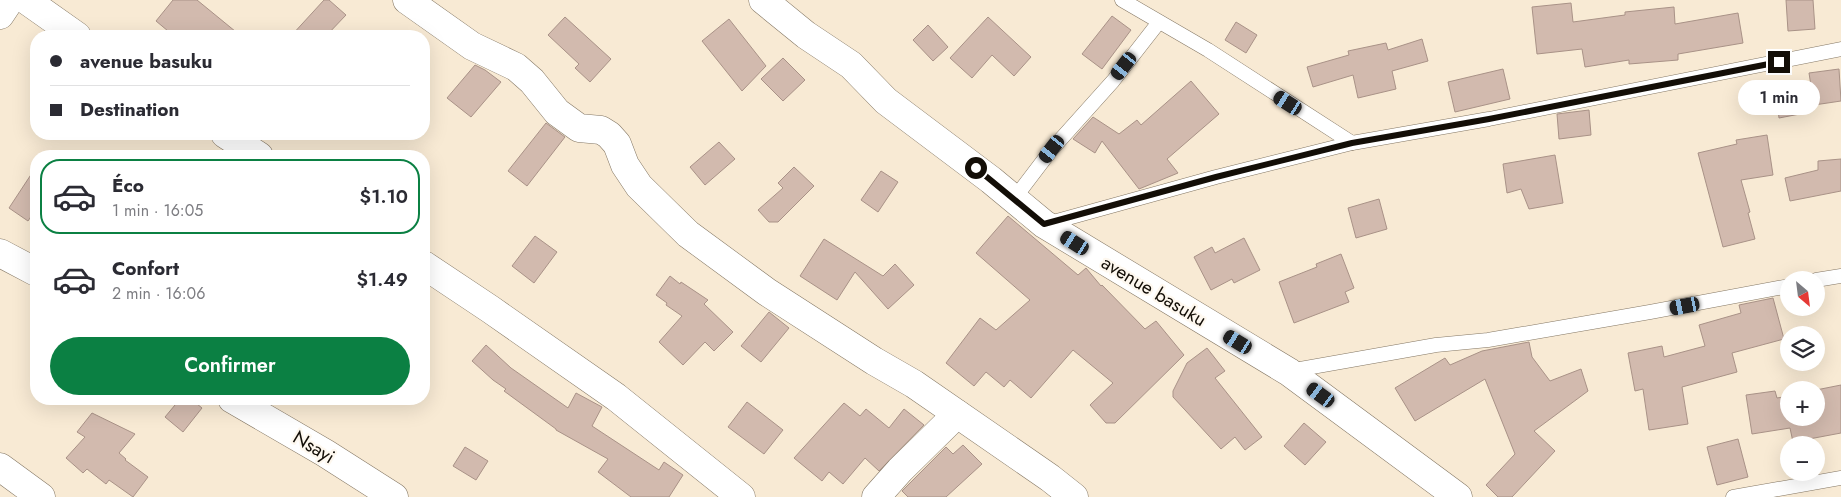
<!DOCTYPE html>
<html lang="fr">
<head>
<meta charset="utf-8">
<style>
  :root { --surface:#fff; --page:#f2f2f3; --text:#2b2b33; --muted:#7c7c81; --line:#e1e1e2; --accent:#0b8043 }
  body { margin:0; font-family:Jost,sans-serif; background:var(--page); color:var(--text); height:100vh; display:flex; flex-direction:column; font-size:19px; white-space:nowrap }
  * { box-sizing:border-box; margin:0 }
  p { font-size:16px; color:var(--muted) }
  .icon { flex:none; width:28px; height:28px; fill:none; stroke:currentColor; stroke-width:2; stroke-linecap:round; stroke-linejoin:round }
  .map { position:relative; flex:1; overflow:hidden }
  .drawer { position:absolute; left:30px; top:150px; width:400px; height:255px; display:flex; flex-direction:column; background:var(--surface); border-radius:20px; box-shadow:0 5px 20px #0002 }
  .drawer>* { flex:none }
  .guide { position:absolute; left:30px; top:30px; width:400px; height:110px; border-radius:20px; box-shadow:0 5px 20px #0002; display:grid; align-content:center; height:110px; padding:0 20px; background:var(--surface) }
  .needle { width:32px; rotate:152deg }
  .tools { position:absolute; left:1780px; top:271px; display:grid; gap:10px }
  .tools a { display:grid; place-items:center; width:45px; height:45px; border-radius:50%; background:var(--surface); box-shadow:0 5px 20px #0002; font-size:25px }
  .end { position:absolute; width:22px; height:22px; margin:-11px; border:6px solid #130e07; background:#fff; box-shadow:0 0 0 2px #fff }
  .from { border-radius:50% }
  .bubble { position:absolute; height:35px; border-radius:18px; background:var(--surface); box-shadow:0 5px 20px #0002; font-size:16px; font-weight:600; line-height:35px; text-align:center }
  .car { position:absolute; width:15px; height:30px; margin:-15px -8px; border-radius:6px; box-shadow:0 0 4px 1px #0007; background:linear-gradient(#222 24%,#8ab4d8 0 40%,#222 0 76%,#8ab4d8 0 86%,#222 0) }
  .guide b { display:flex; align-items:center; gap:18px; height:48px; font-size:19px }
  .guide b+b { border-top:1px solid var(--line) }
  .guide i { width:12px; height:12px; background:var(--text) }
  ul { padding:9px 0 0; list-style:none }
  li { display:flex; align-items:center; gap:15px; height:75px; margin:0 10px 8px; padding:0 10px; border:2px solid transparent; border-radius:20px }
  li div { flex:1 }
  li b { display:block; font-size:19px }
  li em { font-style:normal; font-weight:600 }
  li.current { border-color:var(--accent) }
  li>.icon { width:45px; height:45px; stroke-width:1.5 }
  .button { display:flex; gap:10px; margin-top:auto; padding:10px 20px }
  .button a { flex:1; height:58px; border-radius:30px; background:var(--accent); color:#fff; font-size:20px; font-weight:600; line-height:58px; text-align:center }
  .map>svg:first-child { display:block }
</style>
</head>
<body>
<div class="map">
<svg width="1841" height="497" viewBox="0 0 1841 497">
  <rect width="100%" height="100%" fill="#f8ead4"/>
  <g fill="#d2baae" stroke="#a99287">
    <path d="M 173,0 L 197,0 L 241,36 L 174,36 L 156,21 Z"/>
    <path d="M 324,0 L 329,0 L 346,15 L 326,36 L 291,36 Z"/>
    <path d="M 1786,0 L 1813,0 L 1815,29 L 1788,31 Z"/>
    <path d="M 1571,3 L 1573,22 L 1625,15 L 1625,12 L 1674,7 L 1675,24 L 1738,13 L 1743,43 L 1678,54 L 1678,60 L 1629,64 L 1629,60 L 1585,67 L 1582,49 L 1537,54 L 1532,7 Z"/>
    <path d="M 1112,16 L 1131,30 L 1102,69 L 1082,54 Z"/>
    <path d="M 565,17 L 611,59 L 590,82 L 575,68 L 579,64 L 548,35 Z"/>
    <path d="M 988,17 L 1031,57 L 1014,76 L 992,55 L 972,78 L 950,58 Z"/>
    <path d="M 729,19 L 766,66 L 742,91 L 702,41 Z"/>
    <path d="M 1236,22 L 1257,35 L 1246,53 L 1225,40 Z"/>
    <path d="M 928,25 L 948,47 L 933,61 L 913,40 Z"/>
    <path d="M 1422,39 L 1428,61 L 1392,71 L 1396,89 L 1358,98 L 1353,75 L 1313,87 L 1307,67 L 1349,55 L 1348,51 L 1386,43 L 1388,50 Z"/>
    <path d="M 783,58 L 805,80 L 783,101 L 761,79 Z"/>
    <path d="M 475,65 L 485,70 L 501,82 L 471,117 L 447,98 Z"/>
    <path d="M 1503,69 L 1510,99 L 1455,112 L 1448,82 Z"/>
    <path d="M 1839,69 L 1841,101 L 1814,105 L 1809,73 Z"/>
    <path d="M 1191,81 L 1219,114 L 1167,159 L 1178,173 L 1139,189 L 1102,141 L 1095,153 L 1073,139 L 1093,117 L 1119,134 L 1137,120 L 1141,125 Z"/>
    <path d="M 1801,89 L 1805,113 L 1779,118 L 1776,93 Z"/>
    <path d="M 1589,110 L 1591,135 L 1559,139 L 1557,114 Z"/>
    <path d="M 546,123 L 565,137 L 527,186 L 508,171 Z"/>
    <path d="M 1767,135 L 1773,175 L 1741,180 L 1750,212 L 1748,213 L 1755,239 L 1723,247 L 1698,153 L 1737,144 L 1736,140 Z"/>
    <path d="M 719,142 L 735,159 L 705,185 L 690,167 Z"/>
    <path d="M 1555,155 L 1563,203 L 1529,209 L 1521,189 L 1507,193 L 1503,164 Z"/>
    <path d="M 1841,159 L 1841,191 L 1790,201 L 1785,178 L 1818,170 L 1818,161 Z"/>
    <path d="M 36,167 L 36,209 L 28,221 L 9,208 Z"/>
    <path d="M 794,167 L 814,186 L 778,222 L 769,222 L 758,210 L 783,188 L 778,183 Z"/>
    <path d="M 881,171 L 898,182 L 878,212 L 861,200 Z"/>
    <path d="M 1379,199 L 1387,229 L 1356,238 L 1348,208 Z"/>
    <path d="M 1008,216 L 1078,275 L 1086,268 L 1101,286 L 1102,285 L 1145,329 L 1156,321 L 1184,355 L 1115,423 L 1106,423 L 1090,405 L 1113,383 L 1073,350 L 1031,398 L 1010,380 L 1004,387 L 986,372 L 974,386 L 946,363 L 980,318 L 996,330 L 1030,300 L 976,253 Z"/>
    <path d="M 535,236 L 557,252 L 534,283 L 512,266 Z"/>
    <path d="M 1244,238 L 1260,270 L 1234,283 L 1232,279 L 1211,290 L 1194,257 L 1212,247 L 1215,253 Z"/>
    <path d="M 824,239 L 883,276 L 895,264 L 914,285 L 888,309 L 855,272 L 837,300 L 800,276 Z"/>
    <path d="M 1341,254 L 1354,288 L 1345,292 L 1349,302 L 1294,323 L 1279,282 L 1317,267 L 1316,264 Z"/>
    <path d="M 670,276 L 680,284 L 681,282 L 708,300 L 704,304 L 733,332 L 714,351 L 705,342 L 683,365 L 659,342 L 682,316 L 666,305 L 667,303 L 656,295 Z"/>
    <path d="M 1773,298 L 1784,339 L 1732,353 L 1737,372 L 1682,387 L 1688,424 L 1649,430 L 1643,389 L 1635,391 L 1628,353 L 1662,346 L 1664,357 L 1705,346 L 1699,325 L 1741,313 L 1739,305 Z"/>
    <path d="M 769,312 L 789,328 L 761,362 L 741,346 Z"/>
    <path d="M 1529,342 L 1532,357 L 1550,381 L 1581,369 L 1588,391 L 1534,431 L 1555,451 L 1512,497 L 1498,497 L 1486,485 L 1515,454 L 1485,379 L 1415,421 L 1395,388 L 1445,358 L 1450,365 L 1482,351 Z"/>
    <path d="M 486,345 L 511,368 L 568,408 L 576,393 L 602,407 L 592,426 L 659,470 L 664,462 L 683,475 L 669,497 L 631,497 L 598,472 L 608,459 L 556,430 L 556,429 L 504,391 L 506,389 L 493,380 L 472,361 Z"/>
    <path d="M 1207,348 L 1225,371 L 1215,378 L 1262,437 L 1245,450 L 1235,437 L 1221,449 L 1173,397 L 1173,391 L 1187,363 Z"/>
    <path d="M 1841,385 L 1841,433 L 1793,442 L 1790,428 L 1752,434 L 1746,395 L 1775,391 L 1777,398 L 1789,396 L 1789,418 L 1816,418 L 1816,390 Z"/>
    <path d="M 180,399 L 191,399 L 202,408 L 183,432 L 165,417 Z"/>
    <path d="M 747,402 L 783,430 L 764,454 L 728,427 Z"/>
    <path d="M 844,403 L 860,416 L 866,409 L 889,428 L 904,409 L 924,425 L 879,471 L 865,458 L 843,484 L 829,472 L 822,481 L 794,458 Z"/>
    <path d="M 92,413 L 135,434 L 119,453 L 126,459 L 125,460 L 148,477 L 133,497 L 109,480 L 106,484 L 87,469 L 83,473 L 66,458 L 85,437 L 77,432 Z"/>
    <path d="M 1304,423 L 1326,442 L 1305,465 L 1284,446 Z"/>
    <path d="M 1738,439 L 1748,477 L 1717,485 L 1707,447 Z"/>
    <path d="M 963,445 L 982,464 L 946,497 L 908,497 L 902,491 L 946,447 L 953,454 Z"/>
    <path d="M 465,447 L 488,461 L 476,480 L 453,466 Z"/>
  </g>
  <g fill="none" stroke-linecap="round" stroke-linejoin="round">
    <defs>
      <g id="lane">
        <path d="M 1122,0 L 1208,50 L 1352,143"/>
        <path d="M 1014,199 L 1052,149 L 1113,81 L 1159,22"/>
        <path d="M 1046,224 L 1216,177 L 1352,143 L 1489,119 L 1841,49"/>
        <path d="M 1816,280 L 1841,276"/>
        <path d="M 1289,371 L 1436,345 L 1488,340 L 1650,312 L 1789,286"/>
        <path d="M 1733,497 L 1841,478"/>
      </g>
      <g id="street">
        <path d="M 26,0 L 77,36"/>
        <path d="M 407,0 L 472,46 L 516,67 L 532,81 L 557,112 L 579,128 L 601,130 L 609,135 L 617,144 L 625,165 L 639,186 L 688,234 L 767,292 L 874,361 L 914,384 L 1050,478 L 1074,497"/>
        <path d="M 763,0 L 806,35 L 851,65 L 886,101 L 991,180 L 1044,224 L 1289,372 L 1458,497"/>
        <path d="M 0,15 L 10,0"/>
        <path d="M 225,134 L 259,156"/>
        <path d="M 0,253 L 36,272"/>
        <path d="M 424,265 L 490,309 L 616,397 L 741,497"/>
        <path d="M 232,399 L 325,453 L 394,497"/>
        <path d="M 0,467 L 41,497"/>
        <path d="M 876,497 L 900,470 L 957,414"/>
      </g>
    </defs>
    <use href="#lane" stroke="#847764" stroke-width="15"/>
    <use href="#street" stroke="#847764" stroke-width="29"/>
    <use href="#lane" stroke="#fff" stroke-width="14"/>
    <use href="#street" stroke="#fff" stroke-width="28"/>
  </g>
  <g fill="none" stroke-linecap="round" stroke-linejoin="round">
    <path stroke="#130e07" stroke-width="6" d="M 976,168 L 1044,224 L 1216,177 L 1352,143 L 1489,119 L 1779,62"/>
  </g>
  <g text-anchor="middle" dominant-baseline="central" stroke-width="4.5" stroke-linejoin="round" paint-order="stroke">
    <g font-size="19" fill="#130e07" stroke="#fef8ef">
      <text transform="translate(1154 291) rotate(31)">avenue basuku</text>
      <text transform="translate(314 447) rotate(31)">Nsayi</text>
    </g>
  </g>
</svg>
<div class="tools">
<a><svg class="needle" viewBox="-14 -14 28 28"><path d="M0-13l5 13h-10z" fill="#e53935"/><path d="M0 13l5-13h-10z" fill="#7c7c81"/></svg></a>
<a><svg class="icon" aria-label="layers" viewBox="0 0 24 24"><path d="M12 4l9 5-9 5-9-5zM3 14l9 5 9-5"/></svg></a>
<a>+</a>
<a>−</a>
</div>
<i class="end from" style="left:976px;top:168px"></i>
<i class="end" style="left:1779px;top:62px"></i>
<div class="bubble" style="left:1738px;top:80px;width:82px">1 min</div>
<i class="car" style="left:1124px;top:66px;rotate:218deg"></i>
<i class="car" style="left:1288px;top:103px;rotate:303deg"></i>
<i class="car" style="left:1052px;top:149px;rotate:218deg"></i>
<i class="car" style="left:1075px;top:243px;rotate:302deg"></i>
<i class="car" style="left:1685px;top:306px;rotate:259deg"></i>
<i class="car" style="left:1238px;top:342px;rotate:301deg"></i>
<i class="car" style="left:1321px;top:395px;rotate:306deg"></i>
<div class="guide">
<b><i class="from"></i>avenue basuku</b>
<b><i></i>Destination</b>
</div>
<section class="drawer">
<ul>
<li class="current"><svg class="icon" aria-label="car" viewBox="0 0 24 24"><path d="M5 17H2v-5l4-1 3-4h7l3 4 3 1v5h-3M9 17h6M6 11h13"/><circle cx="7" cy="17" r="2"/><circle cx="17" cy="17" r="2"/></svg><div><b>Éco</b><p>1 min · 16:05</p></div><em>$1.10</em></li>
<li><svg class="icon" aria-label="car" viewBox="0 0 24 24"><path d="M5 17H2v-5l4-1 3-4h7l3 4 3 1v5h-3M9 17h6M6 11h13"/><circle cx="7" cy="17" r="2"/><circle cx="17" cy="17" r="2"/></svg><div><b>Confort</b><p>2 min · 16:06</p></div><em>$1.49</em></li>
</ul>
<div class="button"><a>Confirmer</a></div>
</section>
</div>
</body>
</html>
